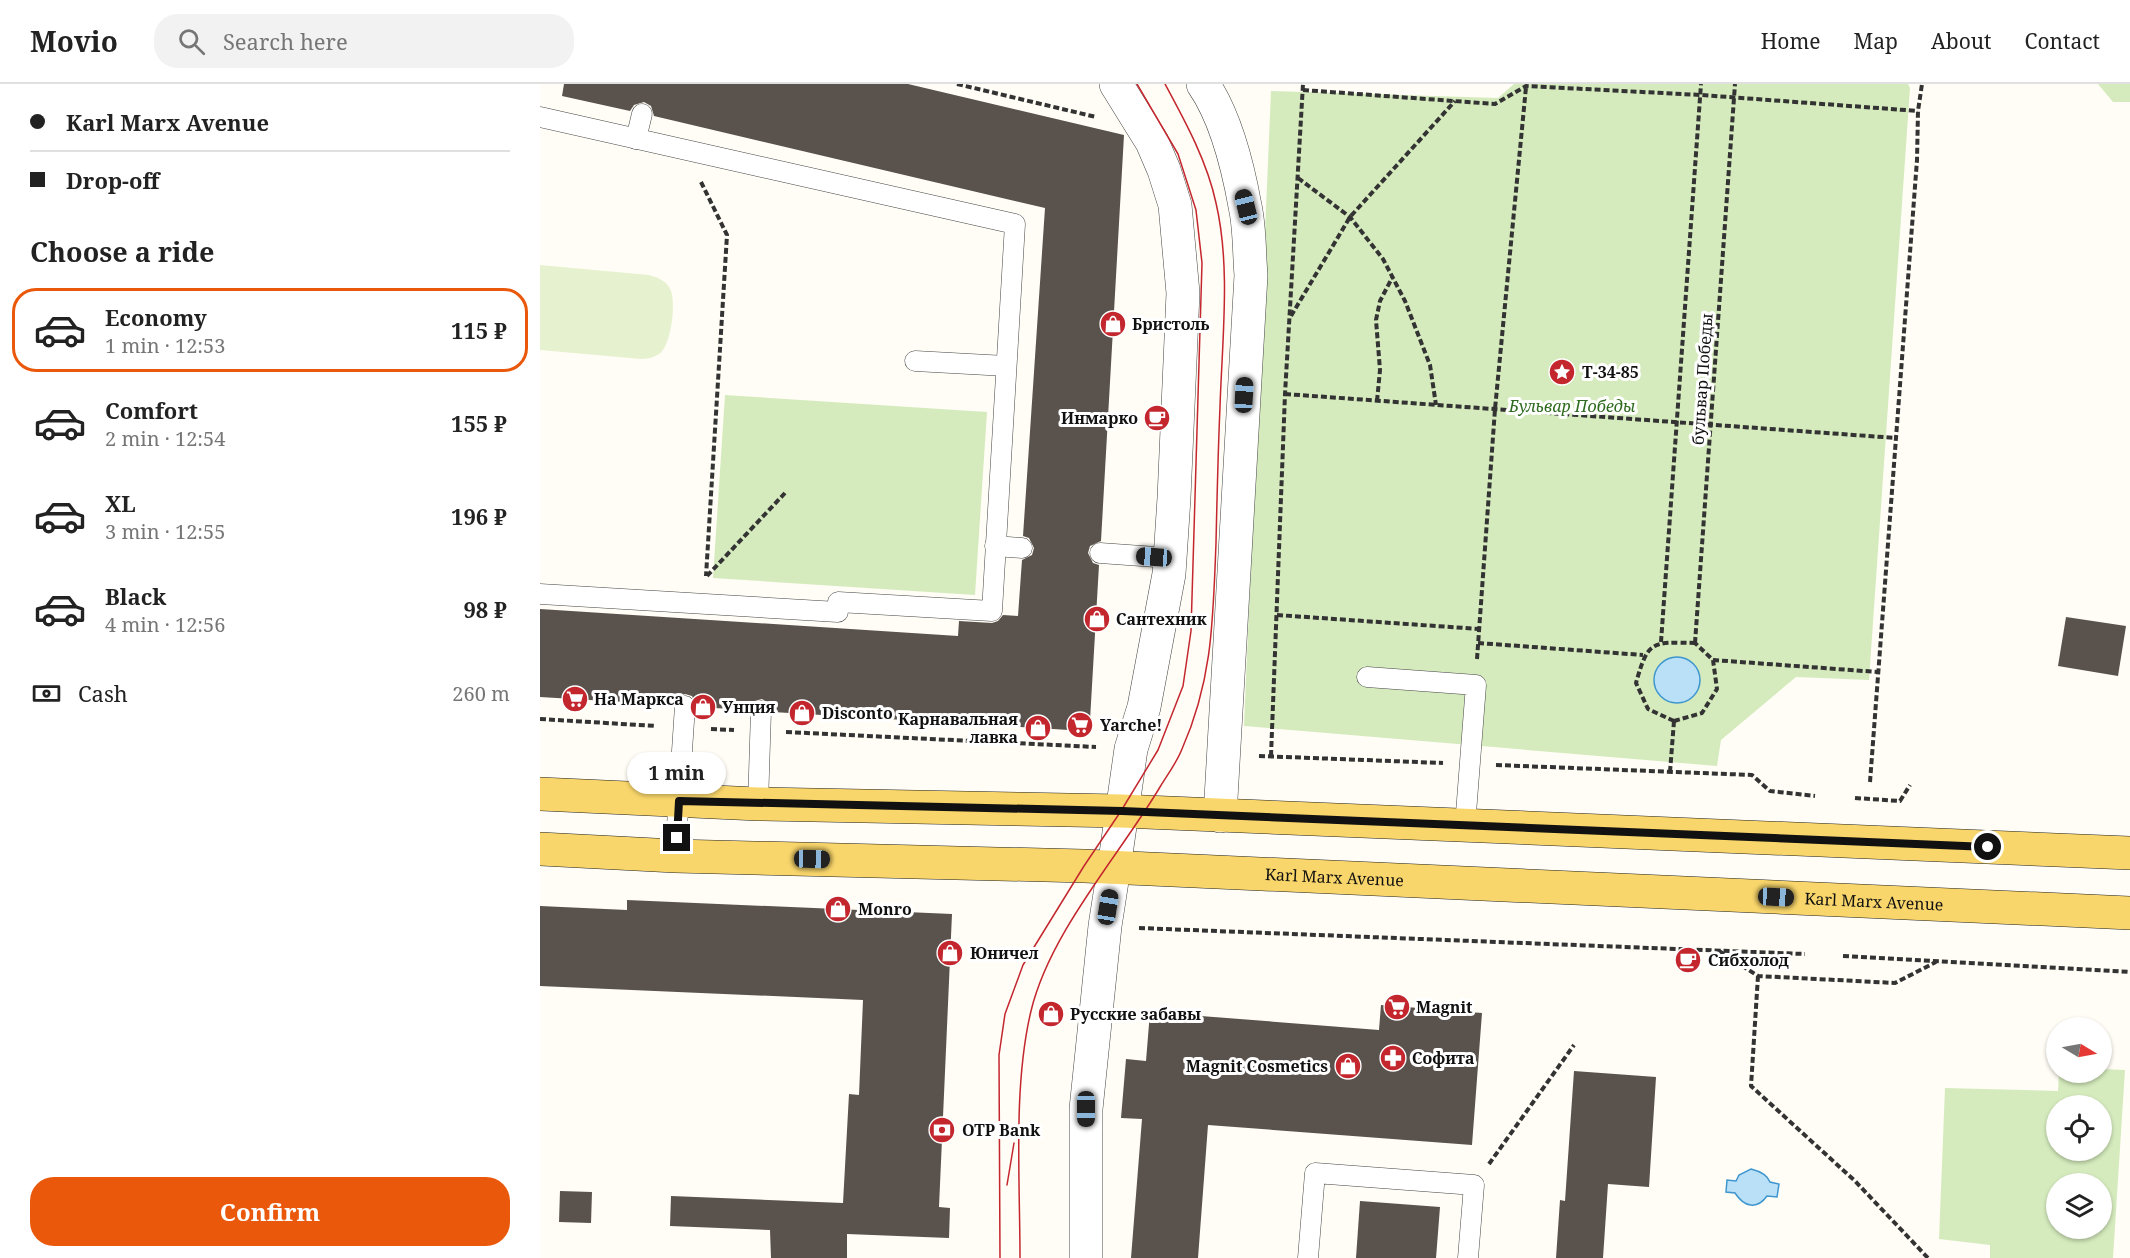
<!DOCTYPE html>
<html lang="en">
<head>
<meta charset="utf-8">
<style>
  :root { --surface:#fff; --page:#f2f2f2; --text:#222; --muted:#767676; --line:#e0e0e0; --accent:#ea580c }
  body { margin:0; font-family:"Noto Serif",serif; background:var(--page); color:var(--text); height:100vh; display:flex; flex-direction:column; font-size:22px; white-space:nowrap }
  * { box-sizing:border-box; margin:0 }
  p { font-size:20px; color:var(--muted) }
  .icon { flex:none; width:33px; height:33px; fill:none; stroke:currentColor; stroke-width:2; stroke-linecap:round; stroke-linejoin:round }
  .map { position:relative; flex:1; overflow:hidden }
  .drawer { display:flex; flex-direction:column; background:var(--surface); width:540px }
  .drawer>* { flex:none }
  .guide { display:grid; align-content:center; height:132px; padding:0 30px; background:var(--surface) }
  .needle { width:39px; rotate:100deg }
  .controls { position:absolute; left:1506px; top:933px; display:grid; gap:12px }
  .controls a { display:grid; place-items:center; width:66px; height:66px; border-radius:50%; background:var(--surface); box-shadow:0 2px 4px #0004; font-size:30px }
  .end { position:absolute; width:27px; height:27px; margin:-14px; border:8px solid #111; background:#fff; box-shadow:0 0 0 3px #fff }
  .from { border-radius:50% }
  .bubble { position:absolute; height:42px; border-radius:21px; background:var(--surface); box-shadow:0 2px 4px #0004; font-size:20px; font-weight:700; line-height:42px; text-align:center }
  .car { position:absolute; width:18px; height:36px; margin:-18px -9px; border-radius:8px; box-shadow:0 0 4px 2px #0007; background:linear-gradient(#222 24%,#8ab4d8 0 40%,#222 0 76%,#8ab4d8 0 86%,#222 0) }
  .guide b { display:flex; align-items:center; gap:21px; height:57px; font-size:22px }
  .guide b+b { border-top:2px solid var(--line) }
  .guide i { width:15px; height:15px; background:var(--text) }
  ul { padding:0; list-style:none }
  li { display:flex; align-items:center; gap:18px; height:84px; margin:0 12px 9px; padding:0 18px; border:3px solid transparent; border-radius:24px }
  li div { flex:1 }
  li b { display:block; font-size:22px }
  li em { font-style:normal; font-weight:700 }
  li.active { border-color:var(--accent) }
  li>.icon { width:54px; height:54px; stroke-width:1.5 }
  h2 { padding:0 30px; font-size:27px; line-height:72px }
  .pay { display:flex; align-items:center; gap:15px; height:66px; padding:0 30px; font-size:22px }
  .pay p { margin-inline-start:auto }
  .button { display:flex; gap:12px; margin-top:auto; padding:12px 30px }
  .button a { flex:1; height:69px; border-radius:24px; background:var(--accent); color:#fff; font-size:24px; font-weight:700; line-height:69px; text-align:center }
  header { display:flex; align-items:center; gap:36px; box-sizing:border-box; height:84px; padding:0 30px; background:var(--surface); border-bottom:2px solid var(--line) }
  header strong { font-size:28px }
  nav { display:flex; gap:33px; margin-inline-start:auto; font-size:21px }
  .search { width:420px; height:54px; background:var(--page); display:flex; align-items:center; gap:15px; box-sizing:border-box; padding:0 21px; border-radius:24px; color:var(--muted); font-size:22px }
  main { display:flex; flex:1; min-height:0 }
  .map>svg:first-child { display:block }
</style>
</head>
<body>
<header>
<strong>Movio</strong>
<div class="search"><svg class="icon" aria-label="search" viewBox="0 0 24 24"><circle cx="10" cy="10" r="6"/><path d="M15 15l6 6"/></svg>Search here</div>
<nav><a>Home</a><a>Map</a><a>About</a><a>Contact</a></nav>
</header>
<main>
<section class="drawer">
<div class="guide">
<b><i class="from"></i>Karl Marx Avenue</b>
<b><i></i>Drop-off</b>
</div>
<h2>Choose a ride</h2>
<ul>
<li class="active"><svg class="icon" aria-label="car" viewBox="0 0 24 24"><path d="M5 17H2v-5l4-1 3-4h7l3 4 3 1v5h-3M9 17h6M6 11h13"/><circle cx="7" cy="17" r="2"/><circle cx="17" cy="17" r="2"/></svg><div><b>Economy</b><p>1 min · 12:53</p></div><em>115 ₽</em></li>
<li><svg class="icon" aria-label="car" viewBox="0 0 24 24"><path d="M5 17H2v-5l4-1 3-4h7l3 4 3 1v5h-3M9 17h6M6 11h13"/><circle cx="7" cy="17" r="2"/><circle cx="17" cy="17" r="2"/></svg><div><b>Comfort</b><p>2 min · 12:54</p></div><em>155 ₽</em></li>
<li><svg class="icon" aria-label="car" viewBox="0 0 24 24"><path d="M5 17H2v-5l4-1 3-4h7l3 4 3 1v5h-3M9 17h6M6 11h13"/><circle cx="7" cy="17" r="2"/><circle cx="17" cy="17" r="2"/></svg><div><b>XL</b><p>3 min · 12:55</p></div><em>196 ₽</em></li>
<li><svg class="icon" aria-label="car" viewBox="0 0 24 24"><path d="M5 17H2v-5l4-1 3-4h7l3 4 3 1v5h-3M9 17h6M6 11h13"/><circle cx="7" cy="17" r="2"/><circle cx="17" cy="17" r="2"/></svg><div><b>Black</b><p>4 min · 12:56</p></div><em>98 ₽</em></li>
</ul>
<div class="pay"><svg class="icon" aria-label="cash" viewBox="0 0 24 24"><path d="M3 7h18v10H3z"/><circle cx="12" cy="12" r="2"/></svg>Cash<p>260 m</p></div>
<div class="button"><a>Confirm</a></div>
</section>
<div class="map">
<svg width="1590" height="1174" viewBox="0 0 1590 1174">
  <rect width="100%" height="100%" fill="#fffdf5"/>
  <g fill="#d5ebbd" fill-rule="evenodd">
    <path d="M 974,0 L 1368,0 L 1370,4 L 1329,596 L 1256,593 L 1181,656 L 1177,682 L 704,642 L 731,7 L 958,14 Z"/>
    <path d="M 1558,0 L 1590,0 L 1590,18 L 1573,18 Z"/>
    <path d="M 185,311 L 447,328 L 435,511 L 173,494 Z"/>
    <path d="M 1562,985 L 1585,986 L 1573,1174 L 1450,1174 L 1450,1161 L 1399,1155 L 1405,1004 L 1518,1007 L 1519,989 L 1562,988 ZM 1516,1022 L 1562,1022 L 1562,1066 L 1516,1066 ZM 1516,1100 L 1562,1100 L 1562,1144 L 1516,1144 Z"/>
  </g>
  <path fill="#e6f2cf" d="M 0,181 L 109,191 C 119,194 127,197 131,207 C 136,221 131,262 119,270 C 113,274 107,275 101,275 L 0,266 Z"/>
  <g fill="#b9e0f7" stroke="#3f96cf" stroke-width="1.5">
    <circle cx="1137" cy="596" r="23"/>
    <path d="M 1211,1085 C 1219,1087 1227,1090 1230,1098 L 1239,1100 L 1237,1113 L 1227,1112 C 1217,1126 1204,1123 1195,1109 L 1186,1108 L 1187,1096 L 1196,1097 L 1199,1091 Z"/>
  </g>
  <g fill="#5a524d">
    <path d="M 24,0 L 368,0 L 584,51 L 561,457 L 550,462 L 548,469 L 553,479 L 559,481 L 550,636 L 529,646 L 233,628 L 231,621 L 222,615 L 215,617 L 209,626 L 157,623 L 152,612 L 145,610 L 135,615 L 133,621 L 0,613 L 0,525 L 418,552 L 419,537 L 452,539 L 458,537 L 463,531 L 478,532 L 482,476 L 492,471 L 494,464 L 489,454 L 483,452 L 505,124 L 114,32 L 111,22 L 104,18 L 94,21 L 90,27 L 22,12 Z"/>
    <path d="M 1526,533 L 1586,542 L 1578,592 L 1518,582 Z"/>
    <path d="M 87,816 L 412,830 L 399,1123 L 410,1124 L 409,1154 L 307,1150 L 307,1174 L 231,1174 L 230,1146 L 130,1142 L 131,1112 L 303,1119 L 309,1010 L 319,1011 L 323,916 L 0,902 L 0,822 L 87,826 Z"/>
    <path d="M 841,921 L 942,929 L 932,1061 L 668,1041 L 658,1174 L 591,1174 L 602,1035 L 581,1034 L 586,975 L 606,977 L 610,928 L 839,946 Z"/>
    <path d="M 1034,987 L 1116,993 L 1109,1103 L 1068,1100 L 1063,1174 L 1016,1174 L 1020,1116 L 1025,1117 Z"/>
    <path d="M 20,1107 L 52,1108 L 51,1139 L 19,1138 Z"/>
    <path d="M 820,1117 L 900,1123 L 896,1174 L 816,1174 Z"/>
  </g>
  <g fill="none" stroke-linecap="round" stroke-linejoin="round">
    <defs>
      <g id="service">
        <path d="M 0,33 L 475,140 L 452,527 L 298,518 L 298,528 L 0,510"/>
        <path d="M 96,55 L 102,30"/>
        <path d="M 375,277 L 466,282"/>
        <path d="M 455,462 L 482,464"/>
        <path d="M 560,469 L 630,474"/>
        <path d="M 827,593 L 936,601 L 925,742"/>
        <path d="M 218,720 L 221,627"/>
        <path d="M 135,772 L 145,622"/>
        <path d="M 768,1174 L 775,1089 L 934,1101 L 928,1174"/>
      </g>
      <path id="minor" d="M 546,1174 L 546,1025 L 565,842 L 574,784"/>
      <g id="tertiary">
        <path d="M 663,0 C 685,32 698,83 705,122 C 710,144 709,169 711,191 L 680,732"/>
        <path d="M 574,784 L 591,665 L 604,623 L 629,490 L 634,414 L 643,209 L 635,121 L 624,86 L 612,58 L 576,0"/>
      </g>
      <g id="primary">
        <path d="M 0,710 L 218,720 L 581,727 L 1590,769"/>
        <path id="s1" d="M 0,765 L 135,772 L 544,782 L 1590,829"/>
      </g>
    </defs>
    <use href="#service" stroke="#444" stroke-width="21"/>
    <use href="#minor" stroke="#444" stroke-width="34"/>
    <use href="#tertiary" stroke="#444" stroke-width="34"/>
    <use href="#primary" stroke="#222" stroke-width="34"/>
    <g stroke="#333" stroke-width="4" stroke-dasharray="6 3" stroke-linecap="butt">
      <path d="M 417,0 L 556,33"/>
      <path d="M 763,6 L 955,20 L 986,2 L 1161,11 L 1378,27"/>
      <path d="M 758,94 L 810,133 L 843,175 L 865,217 L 890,281 L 896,321"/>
      <path d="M 161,98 L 187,151 L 166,492"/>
      <path d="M 751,232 L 810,133 L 915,17"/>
      <path d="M 745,310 L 1356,354"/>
      <path d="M 837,317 L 840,286 L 836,236 L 840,217 L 852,194"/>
      <path d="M 167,492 L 245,409"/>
      <path d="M 737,531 L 939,545"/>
      <path d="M 1121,558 L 1161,0"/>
      <path d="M 938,559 L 1103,571"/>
      <path d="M 1155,559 L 1195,0"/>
      <path d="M 937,575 L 955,325 L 986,3"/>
      <path d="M 1173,576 L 1338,588"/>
      <path d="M 0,635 L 116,642"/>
      <path d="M 1134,637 L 1108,625 L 1096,599 C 1108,556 1112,558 1155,559"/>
      <path d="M 1134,637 L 1162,629 L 1177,605 L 1173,576 L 1155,559"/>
      <path d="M 171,645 L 194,646"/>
      <path d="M 246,648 L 556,663"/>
      <path d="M 719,672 L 903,679"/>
      <path d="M 731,672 L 745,310 L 763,0"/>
      <path d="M 956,681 L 1212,691 L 1230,707 L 1275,712"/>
      <path d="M 1130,688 L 1134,637"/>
      <path d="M 1330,698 L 1377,76 L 1378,27 L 1382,0"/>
      <path d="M 1315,714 L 1360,717 L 1370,701"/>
      <path d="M 599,844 L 1265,870"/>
      <path d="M 1179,867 L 1218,892 L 1355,899 L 1396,878"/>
      <path d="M 1303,872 L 1590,888"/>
      <path d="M 1218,892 L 1211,1002 L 1315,1097 L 1388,1174"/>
      <path d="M 949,1080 L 1034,961"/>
    </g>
    <use href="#service" stroke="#fff" stroke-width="20"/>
    <use href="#minor" stroke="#fff" stroke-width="33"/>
    <use href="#tertiary" stroke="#fff" stroke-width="33"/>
    <use href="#primary" stroke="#f9d66b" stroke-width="33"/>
    <g stroke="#c4262e" stroke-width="1.5">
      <path d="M 467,1101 L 474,1059"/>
      <path d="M 460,1174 L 459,971 L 465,930 L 483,881 L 544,782 L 581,727 L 618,666 L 643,602 L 651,547 L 662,179 L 656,126 L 638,70 L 597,0"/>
      <path d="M 480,1174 C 480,1096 473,1002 491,927 C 510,848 579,772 620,703 C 628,690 637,678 642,665 C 673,595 673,534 676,459 C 677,414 678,368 680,323 C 682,257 691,183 676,119 C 667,77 645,37 625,0"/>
    </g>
  </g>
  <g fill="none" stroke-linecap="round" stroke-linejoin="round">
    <path stroke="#111" stroke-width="8" d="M 137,754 L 139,717 L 582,727 L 1448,763"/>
  </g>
  <defs>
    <symbol id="shop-disc" viewBox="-11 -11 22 22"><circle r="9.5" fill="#c4262e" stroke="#fff"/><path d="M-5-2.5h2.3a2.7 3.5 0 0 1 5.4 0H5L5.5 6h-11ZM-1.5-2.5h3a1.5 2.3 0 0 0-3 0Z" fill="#fff"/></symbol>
    <symbol id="sight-disc" viewBox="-11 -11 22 22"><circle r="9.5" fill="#c4262e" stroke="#fff"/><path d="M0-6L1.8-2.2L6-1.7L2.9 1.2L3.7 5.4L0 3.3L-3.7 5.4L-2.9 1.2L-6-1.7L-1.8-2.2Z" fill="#fff"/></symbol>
    <symbol id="cafe-disc" viewBox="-11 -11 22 22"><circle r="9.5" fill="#c4262e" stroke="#fff"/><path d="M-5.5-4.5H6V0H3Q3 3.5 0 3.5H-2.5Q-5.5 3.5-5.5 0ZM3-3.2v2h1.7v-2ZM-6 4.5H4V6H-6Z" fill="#fff"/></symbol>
    <symbol id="supermarket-disc" viewBox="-11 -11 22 22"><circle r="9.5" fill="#c4262e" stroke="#fff"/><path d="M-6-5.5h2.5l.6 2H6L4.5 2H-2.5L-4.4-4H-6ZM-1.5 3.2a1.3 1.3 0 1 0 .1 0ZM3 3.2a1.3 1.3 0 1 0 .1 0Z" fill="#fff"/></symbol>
    <symbol id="pharmacy-disc" viewBox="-11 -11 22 22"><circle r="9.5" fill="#c4262e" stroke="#fff"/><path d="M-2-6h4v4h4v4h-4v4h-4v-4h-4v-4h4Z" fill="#fff"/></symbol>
    <symbol id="bank-disc" viewBox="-11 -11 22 22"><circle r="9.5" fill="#c4262e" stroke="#fff"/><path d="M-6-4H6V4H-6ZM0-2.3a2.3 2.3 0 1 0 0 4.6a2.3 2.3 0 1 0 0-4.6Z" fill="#fff"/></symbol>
  </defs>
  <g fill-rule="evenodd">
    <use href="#shop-disc" x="558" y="225" width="30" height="30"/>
    <use href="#sight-disc" x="1007" y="273" width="30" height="30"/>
    <use href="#cafe-disc" x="602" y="319" width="30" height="30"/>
    <use href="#shop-disc" x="542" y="520" width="30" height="30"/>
    <use href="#supermarket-disc" x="20" y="600" width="30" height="30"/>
    <use href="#shop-disc" x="148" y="608" width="30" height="30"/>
    <use href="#shop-disc" x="247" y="614" width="30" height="30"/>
    <use href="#supermarket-disc" x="525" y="626" width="30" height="30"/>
    <use href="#shop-disc" x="483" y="629" width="30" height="30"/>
    <use href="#shop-disc" x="283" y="810" width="30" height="30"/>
    <use href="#shop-disc" x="395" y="854" width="30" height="30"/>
    <use href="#cafe-disc" x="1133" y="861" width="30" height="30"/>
    <use href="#supermarket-disc" x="842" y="908" width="30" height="30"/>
    <use href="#shop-disc" x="496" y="915" width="30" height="30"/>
    <use href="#pharmacy-disc" x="838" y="959" width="30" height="30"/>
    <use href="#shop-disc" x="793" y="967" width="30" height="30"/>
    <use href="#bank-disc" x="387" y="1031" width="30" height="30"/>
  </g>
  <g text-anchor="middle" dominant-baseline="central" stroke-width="6" stroke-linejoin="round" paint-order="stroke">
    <g font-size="16" font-weight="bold" fill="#111" stroke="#fff" text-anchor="start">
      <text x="592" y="240">Бристоль</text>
      <text x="1042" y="288">Т-34-85</text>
      <text x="598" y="334" text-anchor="end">Инмарко</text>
      <text x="576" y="535">Сантехник</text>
      <text x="54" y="615">На Маркса</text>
      <text x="182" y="623">Унция</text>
      <text x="282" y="629">Disconto</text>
      <text x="478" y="635" text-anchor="end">Карнавальная<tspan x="478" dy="18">лавка</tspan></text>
      <text x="560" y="641">Yarche!</text>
      <text x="318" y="825">Monro</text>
      <text x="430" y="869">Юничел</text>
      <text x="1168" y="876">Сибхолод</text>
      <text x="876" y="923">Magnit</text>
      <text x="530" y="930">Русские забавы</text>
      <text x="872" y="974">Софита</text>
      <text x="788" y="982" text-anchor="end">Magnit Cosmetics</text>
      <text x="422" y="1046">OTP Bank</text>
    </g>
    <g font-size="16" fill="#111" stroke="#fff">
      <text transform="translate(1162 295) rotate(-86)">бульвар Победы</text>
      <text stroke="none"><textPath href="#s1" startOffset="795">Karl Marx Avenue</textPath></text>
      <text stroke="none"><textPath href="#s1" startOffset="1335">Karl Marx Avenue</textPath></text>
    </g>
    <g font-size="16" font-style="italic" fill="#2f6b1f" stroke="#fff">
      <text x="1032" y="322">Бульвар Победы</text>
    </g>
  </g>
</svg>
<div class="controls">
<a><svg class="needle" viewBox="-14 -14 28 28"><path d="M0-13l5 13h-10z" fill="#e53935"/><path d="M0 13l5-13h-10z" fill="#767676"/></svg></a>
<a><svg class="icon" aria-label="locate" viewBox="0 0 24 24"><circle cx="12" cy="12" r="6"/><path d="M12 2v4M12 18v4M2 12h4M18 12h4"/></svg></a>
<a><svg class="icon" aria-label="layers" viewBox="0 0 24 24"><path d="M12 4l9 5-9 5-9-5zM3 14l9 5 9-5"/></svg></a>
</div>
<i class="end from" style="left:1448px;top:763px"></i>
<i class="end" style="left:137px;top:754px"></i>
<div class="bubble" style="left:87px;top:668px;width:99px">1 min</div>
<i class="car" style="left:706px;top:123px;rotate:346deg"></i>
<i class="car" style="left:704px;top:311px;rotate:3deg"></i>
<i class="car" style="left:614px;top:473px;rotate:274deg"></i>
<i class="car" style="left:272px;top:775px;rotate:91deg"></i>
<i class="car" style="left:1236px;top:813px;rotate:93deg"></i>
<i class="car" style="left:568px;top:823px;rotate:9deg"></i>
<i class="car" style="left:546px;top:1025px;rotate:180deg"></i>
</div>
</main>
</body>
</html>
